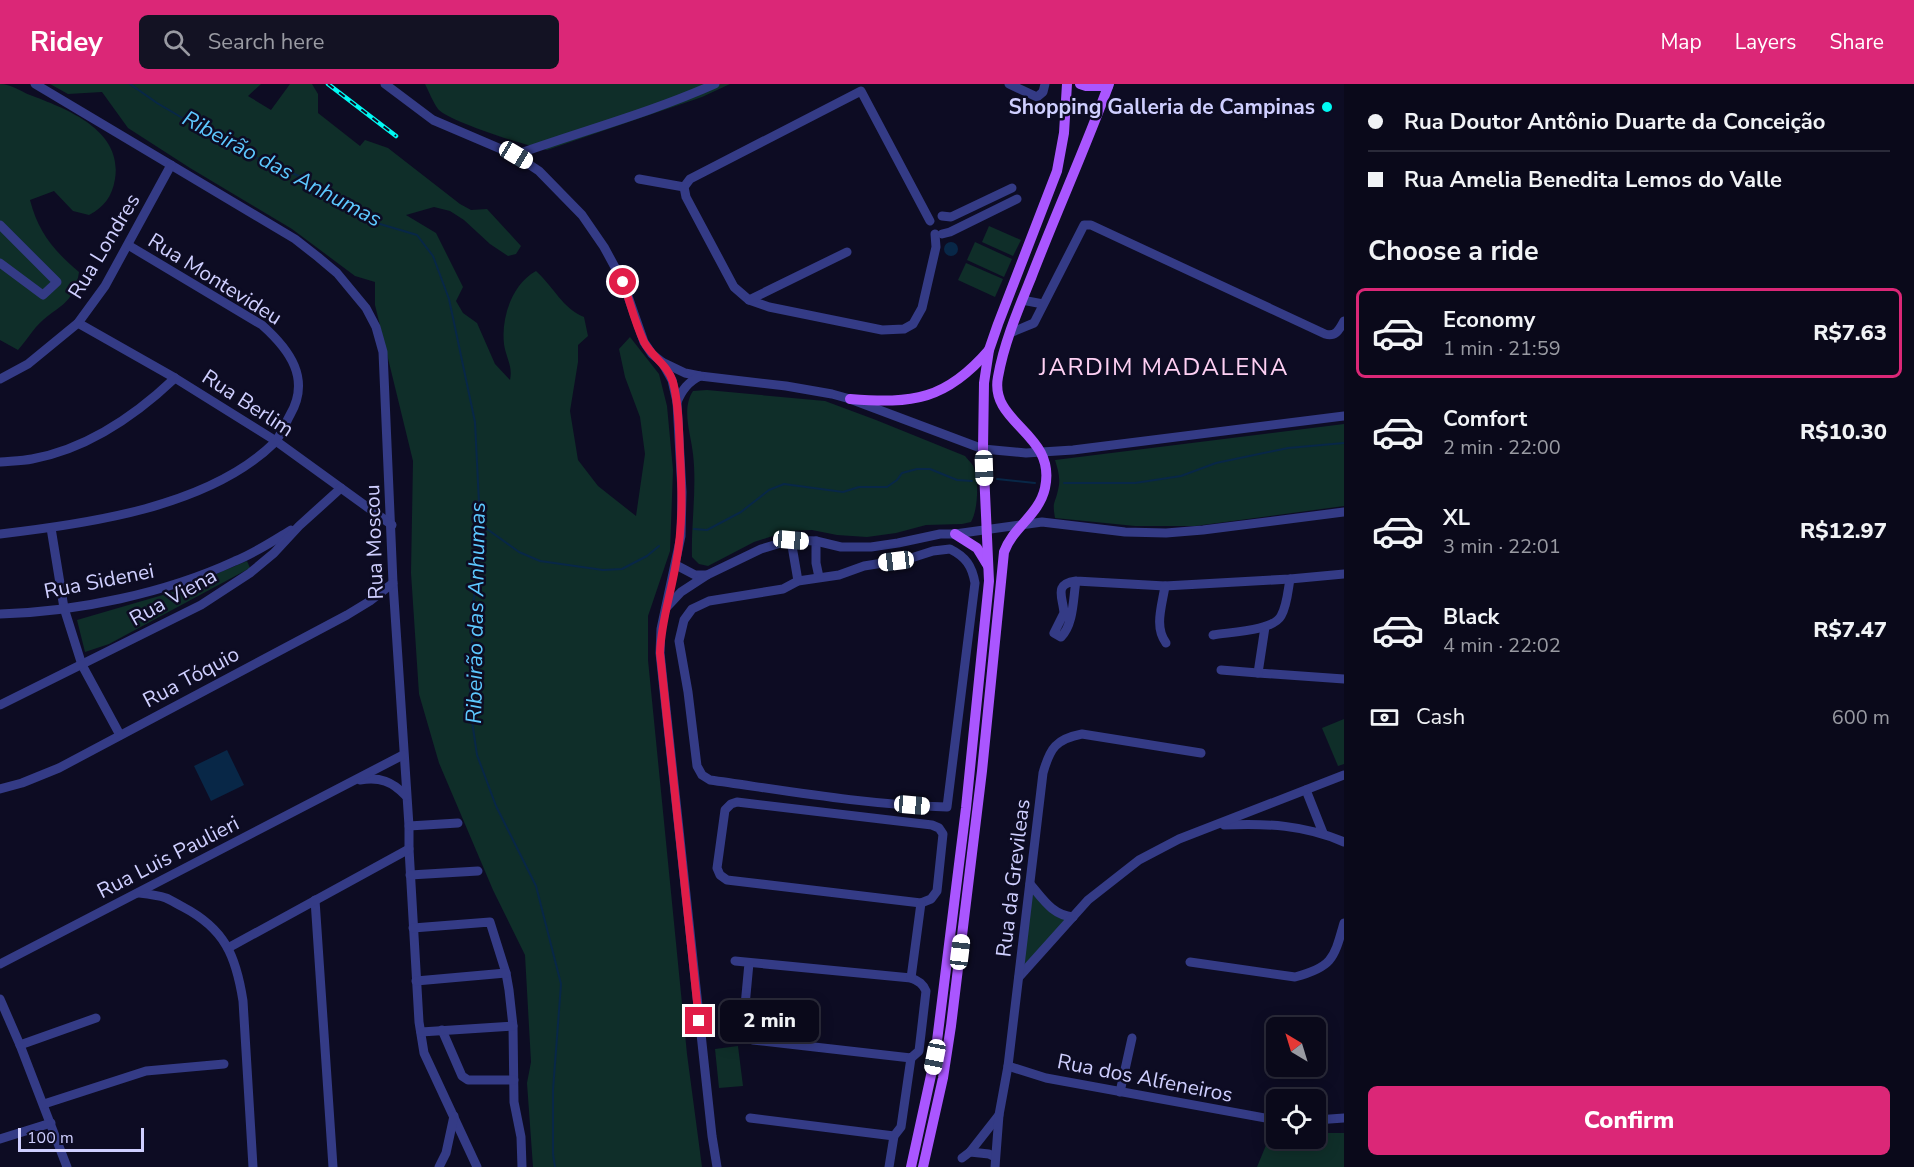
<!DOCTYPE html>
<html lang="en">
<head>
<meta charset="utf-8">
<style>
  :root { --surface:#0a091a; --page:#131223; --text:#f1f3f6; --muted:#999aa2; --line:#2a2a39; --accent:#db2777 }
  body { margin:0; font-family:"Nunito Sans",sans-serif; background:var(--page); color:var(--text); height:100vh; display:flex; flex-direction:column; font-size:22px; white-space:nowrap }
  * { box-sizing:border-box; margin:0 }
  p { font-size:20px; color:var(--muted) }
  .icon { flex:none; width:33px; height:33px; fill:none; stroke:currentColor; stroke-width:2; stroke-linecap:round; stroke-linejoin:round }
  .map { position:relative; flex:1; overflow:hidden }
  .panel { display:flex; flex-direction:column; background:var(--surface); width:570px }
  .panel>* { flex:none }
  .top-card { display:grid; align-content:center; height:132px; padding:0 24px; background:var(--surface) }
  .needle { width:39px; rotate:322deg }
  .buttons { position:absolute; left:1266px; top:933px; display:grid; gap:12px }
  .buttons a { display:grid; place-items:center; width:60px; height:60px; border-radius:9px; background:var(--surface); box-shadow:0 3px 15px #0003,0 0 0 2px var(--line); font-size:30px }
  .scale { position:absolute; left:18px; bottom:15px; width:126px; box-sizing:border-box; padding-left:6px; border:3px solid #cfcfff; border-top:0; font-size:16px; line-height:21px; white-space:nowrap; color:#cfcfff; -webkit-text-stroke:4px #0d0c23; paint-order:stroke }
  .end { position:absolute; width:27px; height:27px; margin:-14px; border:8px solid #e11d48; background:#fff; box-shadow:0 0 0 3px #fff }
  .from { border-radius:50% }
  .bubble { position:absolute; height:42px; border-radius:9px; background:var(--surface); box-shadow:0 3px 15px #0003,0 0 0 2px var(--line); font-size:20px; font-weight:800; line-height:42px; text-align:center }
  .car { position:absolute; width:18px; height:36px; margin:-18px -9px; border-radius:8px; box-shadow:0 0 4px 2px #0007; background:linear-gradient(#fff 24%,#345 0 40%,#fff 0 76%,#345 0 86%,#fff 0) }
  .top-card b { display:flex; align-items:center; gap:21px; height:57px; font-size:22px }
  .top-card b+b { border-top:2px solid var(--line) }
  .top-card i { width:15px; height:15px; background:var(--text) }
  ul { padding:0; list-style:none }
  li { display:flex; align-items:center; gap:18px; height:90px; margin:0 12px 9px; padding:0 12px; border:3px solid transparent; border-radius:9px }
  li div { flex:1 }
  li b { display:block; font-size:22px }
  li em { font-style:normal; font-weight:800 }
  li.selected { border-color:var(--accent) }
  li>.icon { width:54px; height:54px; stroke-width:1.5 }
  h2 { padding:0 24px; font-size:27px; line-height:72px }
  .pay { display:flex; align-items:center; gap:15px; height:66px; padding:0 24px; font-size:22px }
  .pay p { margin-inline-start:auto }
  .cta { display:flex; gap:12px; margin-top:auto; padding:12px 24px }
  .cta a { flex:1; height:69px; border-radius:9px; background:var(--accent); color:#fff; font-size:24px; font-weight:800; line-height:69px; text-align:center }
  header { display:flex; align-items:center; gap:36px; box-sizing:border-box; height:84px; padding:0 30px; background:var(--accent); color:#fff }
  header strong { font-size:28px }
  nav { display:flex; gap:33px; margin-inline-start:auto; font-size:21px }
  .search { width:420px; height:54px; background:var(--page); display:flex; align-items:center; gap:15px; box-sizing:border-box; padding:0 21px; border-radius:9px; color:var(--muted); font-size:22px }
  main { display:flex; flex:1; min-height:0 }
  .map>svg:first-child { display:block }
</style>
</head>
<body>
<header>
<strong>Ridey</strong>
<div class="search"><svg class="icon" aria-label="search" viewBox="0 0 24 24"><circle cx="10" cy="10" r="6"/><path d="M15 15l6 6"/></svg>Search here</div>
<nav><a>Map</a><a>Layers</a><a>Share</a></nav>
</header>
<main>
<div class="map">
<svg width="1344" height="1083" viewBox="0 0 1344 1083">
  <rect width="100%" height="100%" fill="#0d0c23"/>
  <g fill="#0f2e29">
    <path d="M 0,0 C 11,0 20,7 30,11 C 67,25 123,46 115,95 C 112,113 104,123 89,131 L 73,127 L 54,107 L 30,116 C 38,148 54,167 79,188 C 74,223 56,221 36,243 C 30,250 25,258 18,266 L 0,256 Z"/>
    <path d="M 50,0 L 261,0 L 248,12 L 271,26 L 290,0 L 312,0 L 318,10 L 318,29 L 360,62 L 365,56 L 388,64 L 460,120 L 471,126 L 487,125 L 521,162 L 516,170 L 508,172 L 490,160 L 464,136 L 450,127 L 434,123 L 406,131 L 436,149 L 463,203 L 456,217 L 463,229 L 477,239 L 495,280 L 510,296 C 513,282 506,274 504,260 C 501,234 512,200 536,187 C 553,202 563,225 584,233 L 588,252 L 578,261 L 578,278 L 570,327 L 578,376 L 598,402 L 636,432 L 645,370 L 640,333 L 625,293 L 619,265 L 630,253 L 659,290 L 667,322 L 673,386 L 670,467 L 648,532 L 648,576 L 687,970 L 702,1083 L 533,1083 L 527,999 L 531,978 L 525,871 L 493,806 L 439,679 L 419,610 L 411,489 L 413,377 L 375,221 L 375,198 L 355,192 L 292,145 L 190,84 L 128,44 L 102,8 L 68,10 Z"/>
    <path d="M 425,0 L 730,0 L 702,13 L 547,66 C 529,63 448,37 438,25 C 433,18 429,8 425,0 Z"/>
    <path d="M 989,142 L 1021,156 L 1013,172 L 982,158 Z"/>
    <path d="M 975,158 L 1012,175 L 1004,193 L 967,176 Z"/>
    <path d="M 966,179 L 1003,195 L 995,213 L 958,196 Z"/>
    <path d="M 707,306 L 825,317 L 876,336 L 965,372 C 968,376 973,380 974,384 C 979,398 978,426 971,438 L 962,440 L 926,441 L 896,449 L 867,453 L 837,451 L 812,446 L 788,447 L 754,458 L 708,482 L 699,480 L 692,473 C 691,439 697,404 693,370 C 691,350 681,325 693,307 Z"/>
    <path d="M 1344,340 L 1344,422 L 1195,442 L 1135,442 L 1055,434 C 1052,416 1055,421 1058,406 C 1061,395 1058,386 1055,376 Z"/>
    <path d="M 247,477 L 250,484 L 109,560 L 85,568 L 77,536 L 173,508 Z"/>
    <path d="M 1344,635 L 1344,680 L 1338,682 L 1322,644 Z"/>
    <path d="M 1033,806 C 1042,819 1050,833 1066,835 L 1023,884 Z"/>
    <path d="M 738,962 L 743,1002 L 719,1004 L 715,965 Z"/>
    <path d="M 1271,1049 L 1276,1049 L 1276,1054 L 1316,1054 L 1316,1049 L 1344,1049 L 1344,1083 L 1257,1083 Z"/>
  </g>
  <g fill="#082747">
    <circle cx="951" cy="165" r="7"/>
    <path d="M 227,666 L 244,701 L 211,717 L 194,682 Z"/>
  </g>
  <g fill="none" stroke-linecap="round" stroke-linejoin="round">
    <g stroke="#082747" stroke-width="2">
      <path d="M 130,0 L 157,19 L 235,65 L 306,95 L 370,137 L 417,151 L 433,172 L 449,215 L 475,338 L 481,460 L 473,521 L 470,623 L 477,671 L 496,722 L 536,802 L 561,900 L 553,1006 L 553,1070 L 555,1083"/>
      <path d="M 997,395 L 1035,399"/>
      <path d="M 1064,399 L 1135,399 L 1181,392 L 1216,379 L 1288,364 L 1344,359"/>
      <path d="M 480,440 L 519,468 L 540,477 L 603,486 L 622,485 L 647,472 L 659,462"/>
      <path d="M 694,445 L 707,446 L 741,428 L 769,406 L 784,400 L 843,408 L 859,403 L 887,403 L 897,396 L 902,389 L 917,385 L 930,385 L 957,396 L 972,397"/>
    </g>
    <g stroke="#343b86" stroke-width="9">
      <path d="M 35,0 L 295,155 L 318,173 L 337,189 L 366,224 L 376,243 L 383,268 L 393,499 L 409,742 L 409,765 L 419,938 L 424,969 L 477,1083"/>
      <path d="M 385,0 L 433,36 L 515,71 L 539,87 L 582,131 L 604,163 L 623,198 L 644,258 L 652,270 L 662,278 L 685,289 L 700,292 L 786,302 L 832,310 L 850,315 L 983,365 L 1026,369 L 1073,366 L 1344,332"/>
      <path d="M 1009,0 L 1037,13 L 1043,8 L 1045,0"/>
      <path d="M 515,71 C 582,47 650,29 715,0"/>
      <path d="M 639,95 L 684,103"/>
      <path d="M 942,132 L 951,133 L 1012,104"/>
      <path d="M 930,137 L 861,7 L 690,95 L 684,103 L 686,113 L 734,203 L 749,216 L 769,223 L 882,246 L 904,245 L 913,240 L 922,224 L 936,163 L 935,150"/>
      <path d="M 0,141 L 57,198 L 43,211 L 0,179"/>
      <path d="M 942,150 L 950,148 L 1017,115"/>
      <path d="M 749,216 L 847,168"/>
      <path d="M 1022,216 L 1043,220"/>
      <path d="M 78,239 L 175,294 L 276,357 L 392,441"/>
      <path d="M 1010,249 L 1034,239 L 1084,141 L 1091,141 L 1325,250 C 1336,253 1339,246 1344,237"/>
      <path d="M 662,278 L 672,296 L 677,318 L 682,408 L 681,452 L 661,545 L 660,569 L 712,1052 L 717,1083"/>
      <path d="M 0,295 L 28,280 L 78,239 L 105,202 L 171,81"/>
      <path d="M 677,318 C 682,306 688,298 700,292"/>
      <path d="M 0,378 C 11,377 22,377 32,375 C 87,365 136,331 175,294"/>
      <path d="M 51,444 L 64,524 L 82,581 L 120,651"/>
      <path d="M 0,450 C 87,440 209,423 274,359 C 281,352 285,340 290,331 C 311,295 290,266 262,241 L 128,161"/>
      <path d="M 791,456 L 798,497"/>
      <path d="M 816,457 L 816,479 L 819,493"/>
      <path d="M 950,465 C 966,473 972,482 975,499 L 947,723 C 868,721 788,707 710,696 L 702,691 L 697,682 L 688,608 L 679,557 L 684,536 L 692,525 L 709,517 L 783,505 L 798,497 L 839,491 L 864,482 L 908,475 L 933,467 Z"/>
      <path d="M 676,481 L 695,491 L 707,491 L 761,465 L 791,456 L 816,457 L 841,463 L 871,463 L 898,459 L 940,450 L 955,450 L 1042,438 L 1125,448 L 1166,449 L 1203,446 L 1344,428"/>
      <path d="M 1076,497 C 1073,514 1074,540 1061,553 L 1054,549 L 1064,529 C 1063,513 1053,500 1076,497 L 1165,502 L 1290,495 L 1344,490"/>
      <path d="M 1165,502 C 1162,522 1154,543 1166,559"/>
      <path d="M 666,524 L 681,508 L 707,491"/>
      <path d="M 0,530 C 76,528 166,509 235,477 C 255,469 273,457 291,446"/>
      <path d="M 1265,543 L 1258,589 L 1344,595"/>
      <path d="M 1213,551 C 1229,548 1273,547 1281,532 C 1287,522 1288,506 1290,495"/>
      <path d="M 1221,586 L 1258,589"/>
      <path d="M 0,621 L 201,521 L 250,489 L 274,469 L 299,442 L 341,404"/>
      <path d="M 360,696 C 380,693 392,697 406,712"/>
      <path d="M 0,705 L 22,699 L 59,684 L 347,531 L 370,517 L 393,499"/>
      <path d="M 1306,706 L 1323,749"/>
      <path d="M 737,718 L 932,741 L 939,744 L 943,750 L 937,807 L 931,815 L 921,819 L 727,796 L 720,791 L 717,784 L 725,726 L 731,720 Z"/>
      <path d="M 1224,741 C 1266,739 1305,741 1344,758"/>
      <path d="M 409,742 L 458,739"/>
      <path d="M 410,791 L 478,787"/>
      <path d="M 1030,800 C 1043,815 1052,831 1073,833"/>
      <path d="M 138,809 C 147,810 157,811 166,814 C 171,816 177,820 183,823 C 225,845 236,872 243,917 L 253,1083"/>
      <path d="M 315,816 L 333,1083"/>
      <path d="M 413,844 L 490,838 L 506,889 L 509,906 L 513,942 L 514,1018 L 521,1053 L 522,1083"/>
      <path d="M 228,864 L 409,765"/>
      <path d="M 735,877 L 911,894 C 919,897 923,900 926,907 L 919,967 L 911,974 L 753,956 L 746,951 L 743,943 L 749,879"/>
      <path d="M 1190,878 L 1295,893 C 1333,883 1334,874 1344,839"/>
      <path d="M 0,880 L 403,671"/>
      <path d="M 1019,893 L 1088,816 L 1139,776 L 1179,755 L 1344,691"/>
      <path d="M 911,894 L 921,819"/>
      <path d="M 416,897 L 506,889"/>
      <path d="M 0,915 L 20,961 L 67,1083"/>
      <path d="M 442,946 L 462,992 L 468,996 L 514,996"/>
      <path d="M 421,948 L 513,942"/>
      <path d="M 20,961 L 96,934"/>
      <path d="M 1008,982 L 1046,994 L 1276,1036"/>
      <path d="M 1120,1008 L 1132,954"/>
      <path d="M 44,1020 L 146,987 L 224,980"/>
      <path d="M 750,1034 L 894,1052"/>
      <path d="M 1316,1036 L 1344,1034"/>
      <path d="M 0,1055 L 51,1039"/>
      <path d="M 970,1068 L 989,1070 L 995,1073"/>
      <path d="M 962,1074 L 970,1068 L 999,1031"/>
      <path d="M 439,1083 L 446,1069 L 454,1032"/>
      <path d="M 889,1083 L 894,1052 L 901,1043 L 911,974"/>
      <path d="M 995,1083 L 999,1031 L 1008,982 L 1043,689 C 1050,664 1056,655 1082,650 L 1201,669"/>
    </g>
    <g stroke="#aa56ff" stroke-width="10">
      <path d="M 1080,0 L 1086,2 L 1108,2"/>
      <path d="M 850,315 C 913,320 946,316 989,266"/>
      <path d="M 955,450 L 977,464 L 988,482"/>
      <path d="M 911,1083 L 935,973 L 966,724 L 989,497 L 983,365 L 984,299 L 989,266 L 998,240 L 1057,87 L 1064,49 L 1067,0"/>
      <path d="M 923,1083 L 943,994 L 951,942 L 982,687 L 1004,468 C 1013,443 1039,431 1045,404 C 1057,349 989,340 998,293 C 1004,259 1018,226 1031,194 C 1056,129 1085,65 1109,0"/>
    </g>
    <defs>
      <path id="rail" d="M 328,0 L 396,52"/>
    </defs>
    <use href="#rail" stroke="#00faf3" stroke-width="4.5"/>
    <use href="#rail" stroke="#0d0c23" stroke-width="2" stroke-dasharray="7" stroke-linecap="butt"/>
  </g>
  <g fill="none" stroke-linecap="round" stroke-linejoin="round">
    <path stroke="#e11d48" stroke-width="8" d="M 623,198 C 630,218 635,239 644,258 C 652,273 668,281 673,298 C 679,321 679,347 680,370 C 682,407 683,443 676,479 C 671,510 661,538 660,569 L 699,937"/>
  </g>
  <circle fill="#00faf3" stroke="#0d0c23" stroke-width="2" cx="1327" cy="23" r="6"/>
  <g text-anchor="middle" dominant-baseline="central" stroke-width="5" stroke-linejoin="round" paint-order="stroke">
    <g font-size="21" font-weight="bold" fill="#cfcfff" stroke="#0d0c23" text-anchor="end">
      <text x="1315" y="23">Shopping Galleria de Campinas</text>
    </g>
    <g font-size="21" fill="#cfcfff" stroke="#0d0c23">
      <text transform="translate(104 162) rotate(-59)">Rua Londres</text>
      <text transform="translate(215 195) rotate(32)">Rua Montevideu</text>
      <text transform="translate(248 319) rotate(33)">Rua Berlim</text>
      <text transform="translate(374 458) rotate(-92)">Rua Moscou</text>
      <text transform="translate(99 497) rotate(-11)">Rua Sidenei</text>
      <text transform="translate(173 513) rotate(-29)">Rua Viena</text>
      <text transform="translate(191 593) rotate(-28)">Rua Tóquio</text>
      <text transform="translate(168 773) rotate(-27)">Rua Luis Paulieri</text>
      <text transform="translate(1013 794) rotate(-83)">Rua da Grevileas</text>
      <text transform="translate(1145 994) rotate(11)">Rua dos Alfeneiros</text>
    </g>
    <g font-size="22" font-style="italic" fill="#5dc8ff" stroke="#0d0c23">
      <text transform="translate(282 85) rotate(28)">Ribeirão das Anhumas</text>
      <text transform="translate(476 529) rotate(-89)">Ribeirão das Anhumas</text>
    </g>
    <g font-size="24" letter-spacing="1.5" fill="#ffd1f4" stroke="#0d0c23">
      <text x="1164" y="283">JARDIM MADALENA</text>
    </g>
  </g>
</svg>
<div class="buttons">
<a><svg class="needle" viewBox="-14 -14 28 28"><path d="M0-13l5 13h-10z" fill="#e53935"/><path d="M0 13l5-13h-10z" fill="#999aa2"/></svg></a>
<a><svg class="icon" aria-label="locate" viewBox="0 0 24 24"><circle cx="12" cy="12" r="6"/><path d="M12 2v4M12 18v4M2 12h4M18 12h4"/></svg></a>
</div>
<div class="scale">100 m</div>
<i class="end from" style="left:623px;top:198px"></i>
<i class="end" style="left:699px;top:937px"></i>
<div class="bubble" style="left:720px;top:916px;width:99px">2 min</div>
<i class="car" style="left:516px;top:71px;rotate:121deg"></i>
<i class="car" style="left:984px;top:384px;rotate:178deg"></i>
<i class="car" style="left:791px;top:456px;rotate:95deg"></i>
<i class="car" style="left:896px;top:477px;rotate:263deg"></i>
<i class="car" style="left:912px;top:721px;rotate:95deg"></i>
<i class="car" style="left:960px;top:868px;rotate:7deg"></i>
<i class="car" style="left:935px;top:973px;rotate:191deg"></i>
</div>
<section class="panel">
<div class="top-card">
<b><i class="from"></i>Rua Doutor Antônio Duarte da Conceição</b>
<b><i></i>Rua Amelia Benedita Lemos do Valle</b>
</div>
<h2>Choose a ride</h2>
<ul>
<li class="selected"><svg class="icon" aria-label="car" viewBox="0 0 24 24"><path d="M5 17H2v-5l4-1 3-4h7l3 4 3 1v5h-3M9 17h6M6 11h13"/><circle cx="7" cy="17" r="2"/><circle cx="17" cy="17" r="2"/></svg><div><b>Economy</b><p>1 min · 21:59</p></div><em>R$7.63</em></li>
<li><svg class="icon" aria-label="car" viewBox="0 0 24 24"><path d="M5 17H2v-5l4-1 3-4h7l3 4 3 1v5h-3M9 17h6M6 11h13"/><circle cx="7" cy="17" r="2"/><circle cx="17" cy="17" r="2"/></svg><div><b>Comfort</b><p>2 min · 22:00</p></div><em>R$10.30</em></li>
<li><svg class="icon" aria-label="car" viewBox="0 0 24 24"><path d="M5 17H2v-5l4-1 3-4h7l3 4 3 1v5h-3M9 17h6M6 11h13"/><circle cx="7" cy="17" r="2"/><circle cx="17" cy="17" r="2"/></svg><div><b>XL</b><p>3 min · 22:01</p></div><em>R$12.97</em></li>
<li><svg class="icon" aria-label="car" viewBox="0 0 24 24"><path d="M5 17H2v-5l4-1 3-4h7l3 4 3 1v5h-3M9 17h6M6 11h13"/><circle cx="7" cy="17" r="2"/><circle cx="17" cy="17" r="2"/></svg><div><b>Black</b><p>4 min · 22:02</p></div><em>R$7.47</em></li>
</ul>
<div class="pay"><svg class="icon" aria-label="cash" viewBox="0 0 24 24"><path d="M3 7h18v10H3z"/><circle cx="12" cy="12" r="2"/></svg>Cash<p>600 m</p></div>
<div class="cta"><a>Confirm</a></div>
</section>
</main>
</body>
</html>
